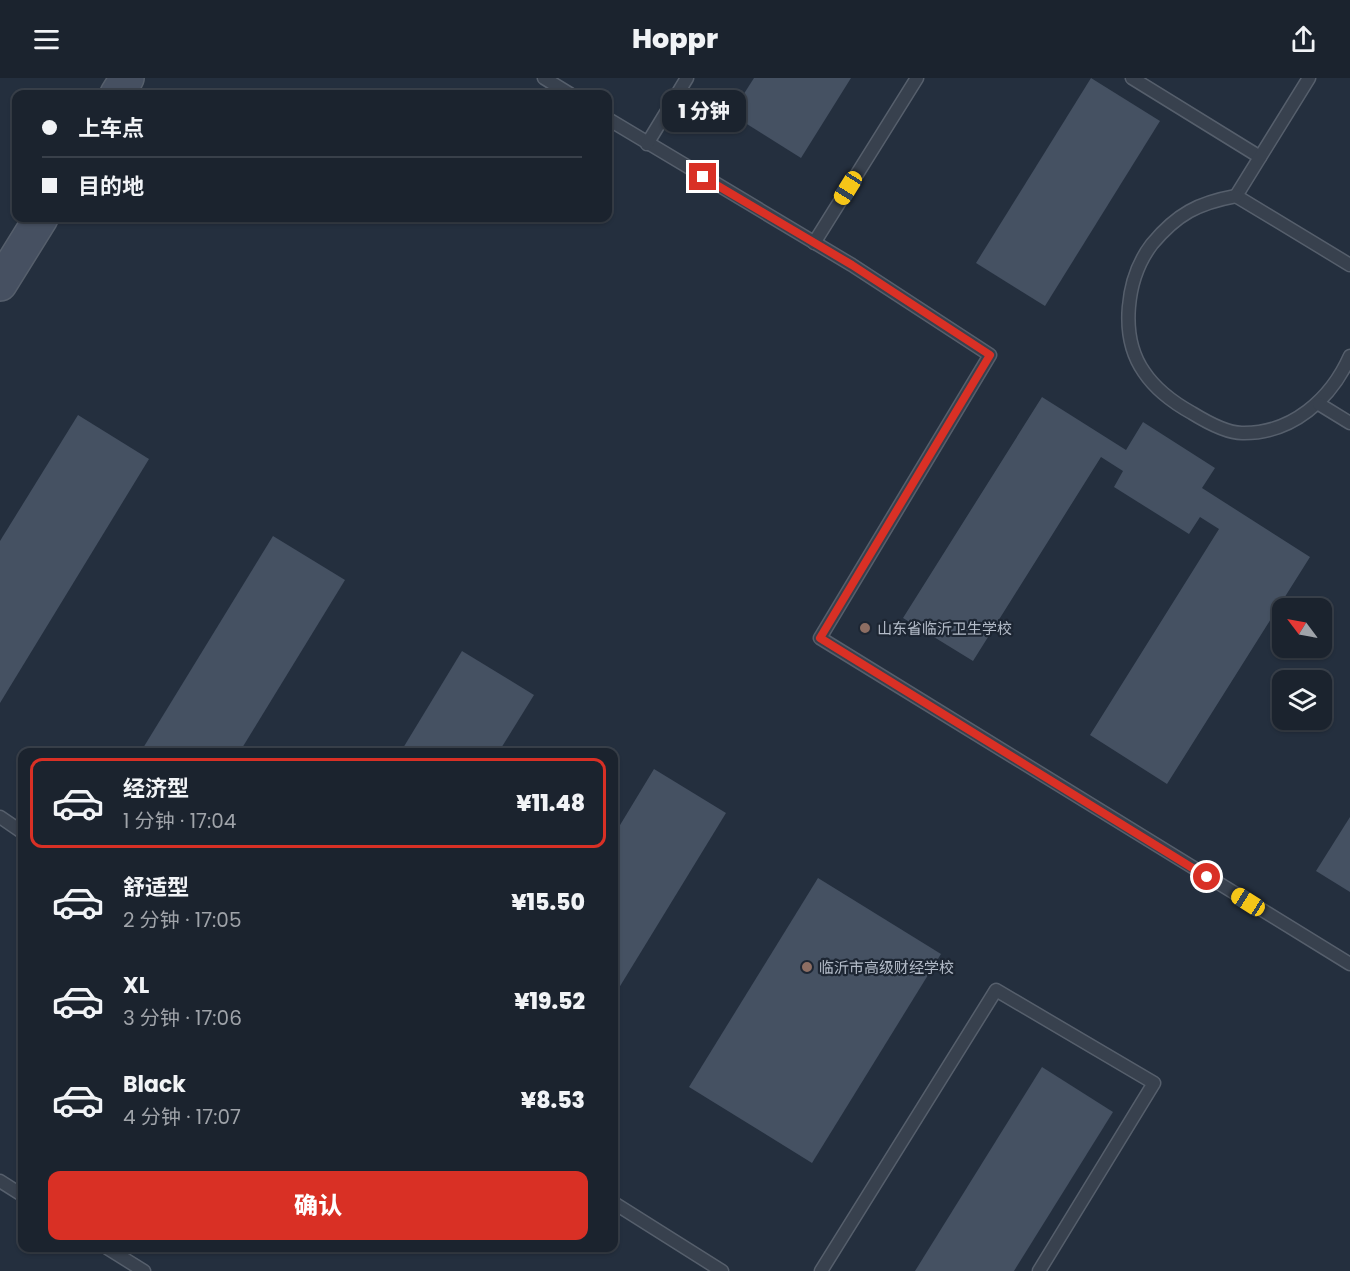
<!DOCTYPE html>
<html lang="zh">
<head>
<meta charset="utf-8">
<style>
  :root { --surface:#1b232e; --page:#282f3a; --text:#f1f3f6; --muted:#a0a4aa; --line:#39404a; --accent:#d93025 }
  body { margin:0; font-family:Poppins,"Noto Sans SC",sans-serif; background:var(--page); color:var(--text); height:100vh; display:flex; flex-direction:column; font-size:22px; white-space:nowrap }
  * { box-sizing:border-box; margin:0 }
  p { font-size:20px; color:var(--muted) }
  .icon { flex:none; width:33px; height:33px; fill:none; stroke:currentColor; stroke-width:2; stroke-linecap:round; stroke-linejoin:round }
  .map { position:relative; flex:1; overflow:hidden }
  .sheet { position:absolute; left:18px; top:670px; width:600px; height:504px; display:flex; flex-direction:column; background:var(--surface); border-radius:12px; box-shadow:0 2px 4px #0004,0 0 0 2px var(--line) }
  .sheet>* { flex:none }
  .banner { position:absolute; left:12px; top:12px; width:600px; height:132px; border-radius:12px; box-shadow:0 2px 4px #0004,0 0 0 2px var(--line); display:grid; align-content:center; height:132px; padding:0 30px; background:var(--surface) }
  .needle { width:39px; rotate:302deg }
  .fabs { position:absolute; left:1272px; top:520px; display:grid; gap:12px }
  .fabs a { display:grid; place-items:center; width:60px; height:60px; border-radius:12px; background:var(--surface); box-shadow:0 2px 4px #0004,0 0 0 2px var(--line); font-size:30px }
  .end { position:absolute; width:27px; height:27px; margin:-14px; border:8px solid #d93025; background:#fff; box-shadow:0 0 0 3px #fff }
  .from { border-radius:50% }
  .bubble { position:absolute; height:42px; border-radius:12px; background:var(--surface); box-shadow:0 2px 4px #0004,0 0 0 2px var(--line); font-size:20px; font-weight:800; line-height:42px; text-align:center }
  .car { position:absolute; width:18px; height:36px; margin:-18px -9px; border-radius:8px; box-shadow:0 0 4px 2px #0007; background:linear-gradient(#f5c518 24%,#345 0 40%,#f5c518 0 76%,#345 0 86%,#f5c518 0) }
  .banner b { display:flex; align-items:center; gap:21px; height:57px; font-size:22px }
  .banner b+b { border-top:2px solid var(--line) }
  .banner i { width:15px; height:15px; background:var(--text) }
  ul { padding:10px 0 0; list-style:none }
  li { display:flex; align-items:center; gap:18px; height:90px; margin:0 12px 9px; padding:0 18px; border:3px solid transparent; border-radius:12px }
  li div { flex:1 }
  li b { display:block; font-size:22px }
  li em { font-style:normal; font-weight:800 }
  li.selected { border-color:var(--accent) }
  li>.icon { width:54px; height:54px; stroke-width:1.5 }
  .cta { display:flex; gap:12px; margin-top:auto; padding:12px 30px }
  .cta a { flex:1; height:69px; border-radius:12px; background:var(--accent); color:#fff; font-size:24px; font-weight:800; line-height:69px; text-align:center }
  header { display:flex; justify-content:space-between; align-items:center; height:78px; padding:0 30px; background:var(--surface); font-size:27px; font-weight:800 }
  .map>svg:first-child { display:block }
</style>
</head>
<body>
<header><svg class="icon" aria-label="menu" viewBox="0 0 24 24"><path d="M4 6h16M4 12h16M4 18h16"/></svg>Hoppr<svg class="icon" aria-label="share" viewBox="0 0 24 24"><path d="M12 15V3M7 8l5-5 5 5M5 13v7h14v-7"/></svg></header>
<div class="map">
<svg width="1350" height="1193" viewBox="0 0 1350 1193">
  <rect width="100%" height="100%" fill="#242f3e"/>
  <g fill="#455162">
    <path d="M 754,0 L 851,0 L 801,80 L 731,36 Z"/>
    <path d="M 1091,0 L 1160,43 L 1045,228 L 976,185 Z"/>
    <path d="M 1042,319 L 1126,372 L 1143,344 L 1215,390 L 1202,410 L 1310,479 L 1167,706 L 1090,657 L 1219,451 L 1200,439 L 1189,456 L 1114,409 L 1123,393 L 1101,379 L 973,583 L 903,540 Z"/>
    <path d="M 78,337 L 149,381 L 0,625 L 0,463 Z"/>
    <path d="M 273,458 L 345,502 L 239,675 L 140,675 Z"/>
    <path d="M 462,573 L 534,617 L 498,675 L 400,675 Z"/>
    <path d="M 654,691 L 726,735 L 614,918 L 614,757 Z"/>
    <path d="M 1350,739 L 1350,814 L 1316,793 Z"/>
    <path d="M 818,800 L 941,876 L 812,1085 L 689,1009 Z"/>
    <path d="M 1042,989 L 1113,1034 L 1014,1193 L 915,1193 Z"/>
  </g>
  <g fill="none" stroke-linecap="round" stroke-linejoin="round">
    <defs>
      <g id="service">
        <path d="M 544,0 L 570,16"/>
        <path d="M 1132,0 L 1260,79"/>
        <path d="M 1309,0 L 1236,118 L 1350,187"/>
        <path d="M 608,41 L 852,187 L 990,277 L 820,560 L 1350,886"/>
        <path d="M 647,66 L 687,0"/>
        <path d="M 1236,118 C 1198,125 1177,136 1152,166 C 1126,200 1119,258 1144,294 C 1156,312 1174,325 1192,335 C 1205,343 1227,355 1242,355 C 1292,356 1331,321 1350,278"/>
        <path d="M 814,165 L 917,0"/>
        <path d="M 1319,326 L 1350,345"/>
        <path d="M 0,739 L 22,754"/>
        <path d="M 0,1103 L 22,1117"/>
        <path d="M 614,1125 L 722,1193"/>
        <path d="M 107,1170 L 144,1193"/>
        <path d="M 821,1193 L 996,912 L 1154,1005 L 1039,1193"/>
      </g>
      <g id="secondary">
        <path d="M 117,16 L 127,0"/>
        <path d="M 0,206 L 41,140"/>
      </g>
    </defs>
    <use href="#service" stroke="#565f6c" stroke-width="15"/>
    <use href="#secondary" stroke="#565f6c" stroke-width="36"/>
    <use href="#service" stroke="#38414e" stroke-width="12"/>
    <use href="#secondary" stroke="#465061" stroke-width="33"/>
  </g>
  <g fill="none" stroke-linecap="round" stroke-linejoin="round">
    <path stroke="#d93025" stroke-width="8" d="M 703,99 L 852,187 L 990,277 L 820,560 L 1207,799"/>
  </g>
  <g fill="#8d6e63" stroke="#1d2633" stroke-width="2">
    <circle cx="865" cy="550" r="6"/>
    <circle cx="807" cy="889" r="6"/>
  </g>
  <g text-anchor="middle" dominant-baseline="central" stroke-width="4.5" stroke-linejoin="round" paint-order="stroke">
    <g font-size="15" fill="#b4bcc9" stroke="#1d2633" text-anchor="start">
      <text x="877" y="550">山东省临沂卫生学校</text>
      <text x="819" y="889">临沂市高级财经学校</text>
    </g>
  </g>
</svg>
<div class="fabs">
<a><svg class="needle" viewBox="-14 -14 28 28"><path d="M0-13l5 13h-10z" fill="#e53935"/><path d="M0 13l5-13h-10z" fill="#a0a4aa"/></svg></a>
<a><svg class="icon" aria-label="layers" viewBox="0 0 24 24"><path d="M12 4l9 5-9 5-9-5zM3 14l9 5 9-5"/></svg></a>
</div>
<i class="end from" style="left:1207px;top:799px"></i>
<i class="end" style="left:703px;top:99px"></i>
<div class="bubble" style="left:662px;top:12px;width:84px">1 分钟</div>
<i class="car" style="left:848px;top:110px;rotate:212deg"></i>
<i class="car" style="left:1248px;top:824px;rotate:302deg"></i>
<div class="banner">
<b><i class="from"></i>上车点</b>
<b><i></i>目的地</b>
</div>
<section class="sheet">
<ul>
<li class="selected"><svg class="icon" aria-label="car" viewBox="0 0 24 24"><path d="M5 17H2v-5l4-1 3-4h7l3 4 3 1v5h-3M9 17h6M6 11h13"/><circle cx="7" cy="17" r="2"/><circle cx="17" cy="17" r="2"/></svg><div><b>经济型</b><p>1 分钟 · 17:04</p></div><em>¥11.48</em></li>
<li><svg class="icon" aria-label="car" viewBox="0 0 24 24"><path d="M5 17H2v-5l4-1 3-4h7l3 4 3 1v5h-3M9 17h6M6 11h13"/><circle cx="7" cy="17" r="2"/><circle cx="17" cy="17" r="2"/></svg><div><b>舒适型</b><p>2 分钟 · 17:05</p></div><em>¥15.50</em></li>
<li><svg class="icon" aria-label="car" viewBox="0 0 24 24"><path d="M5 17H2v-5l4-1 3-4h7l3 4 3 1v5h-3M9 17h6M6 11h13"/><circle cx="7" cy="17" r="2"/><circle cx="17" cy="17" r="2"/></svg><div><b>XL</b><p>3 分钟 · 17:06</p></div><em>¥19.52</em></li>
<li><svg class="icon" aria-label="car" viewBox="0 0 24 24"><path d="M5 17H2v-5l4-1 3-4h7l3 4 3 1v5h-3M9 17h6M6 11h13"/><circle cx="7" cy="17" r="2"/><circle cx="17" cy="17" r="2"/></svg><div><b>Black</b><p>4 分钟 · 17:07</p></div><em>¥8.53</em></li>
</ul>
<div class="cta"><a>确认</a></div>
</section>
</div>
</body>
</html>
